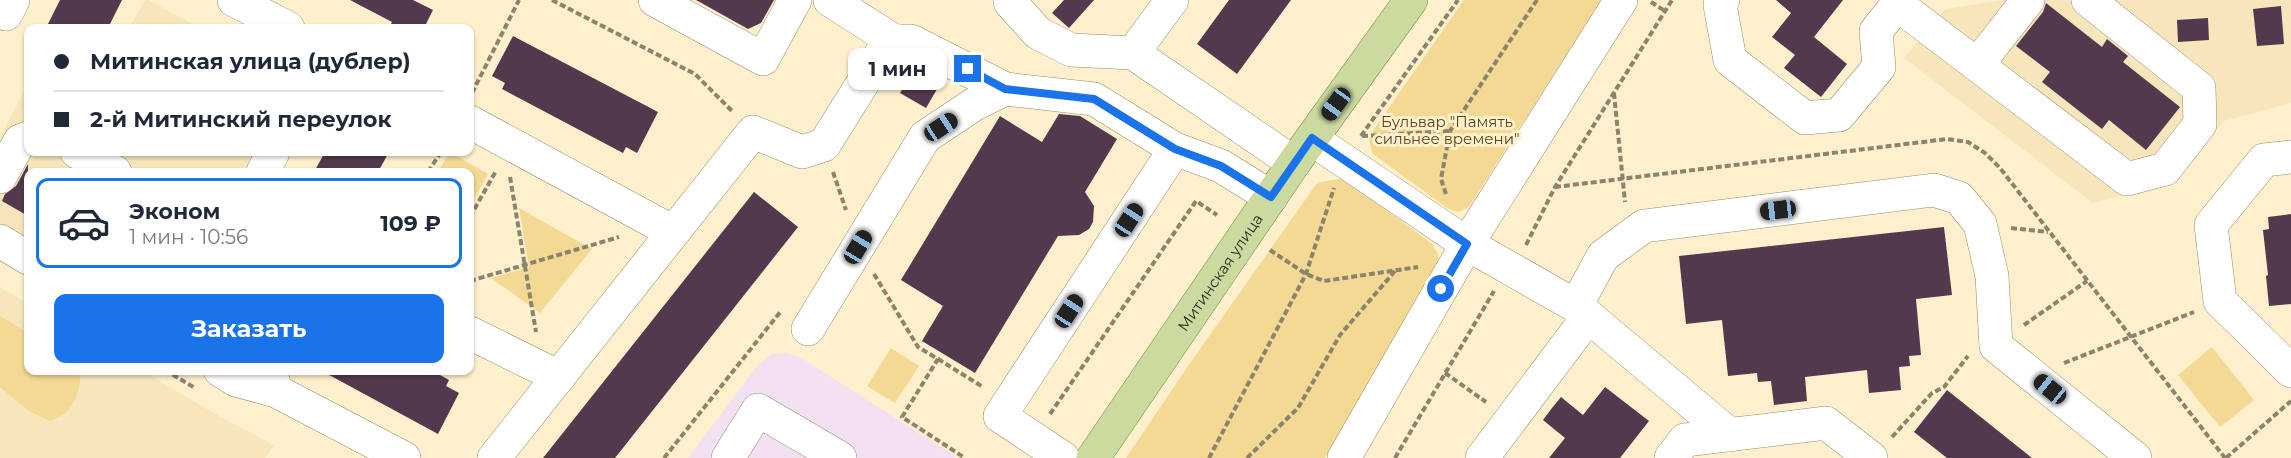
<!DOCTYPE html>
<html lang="ru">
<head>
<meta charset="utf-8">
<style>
  :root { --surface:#fff; --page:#f2f2f3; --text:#1f2937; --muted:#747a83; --line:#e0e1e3; --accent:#1a73e8 }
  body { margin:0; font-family:Montserrat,sans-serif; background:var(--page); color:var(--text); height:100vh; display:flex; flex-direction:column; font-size:22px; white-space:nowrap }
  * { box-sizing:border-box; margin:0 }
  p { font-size:20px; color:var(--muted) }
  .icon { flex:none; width:33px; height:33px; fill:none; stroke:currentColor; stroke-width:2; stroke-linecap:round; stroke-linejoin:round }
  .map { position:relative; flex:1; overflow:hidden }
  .sheet { position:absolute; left:24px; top:168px; width:450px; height:207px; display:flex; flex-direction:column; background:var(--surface); border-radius:12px; box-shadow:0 2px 4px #0004 }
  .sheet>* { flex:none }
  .guide { position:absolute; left:24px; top:24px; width:450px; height:132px; border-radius:12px; box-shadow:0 2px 4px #0004; display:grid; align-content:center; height:132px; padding:0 30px; background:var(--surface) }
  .end { position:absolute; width:27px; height:27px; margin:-14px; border:8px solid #1a73e8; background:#fff; box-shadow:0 0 0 3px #fff }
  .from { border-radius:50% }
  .bubble { position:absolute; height:42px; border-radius:12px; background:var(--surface); box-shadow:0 2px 4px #0004; font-size:20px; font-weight:700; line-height:42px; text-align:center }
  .car { position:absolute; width:18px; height:36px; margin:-18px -9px; border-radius:8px; box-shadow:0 0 4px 2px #0007; background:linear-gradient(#222 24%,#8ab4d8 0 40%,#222 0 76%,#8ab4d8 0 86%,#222 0) }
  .guide b { display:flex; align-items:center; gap:21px; height:57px; font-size:22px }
  .guide b+b { border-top:2px solid var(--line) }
  .guide i { width:15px; height:15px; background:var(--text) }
  ul { padding:10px 0 0; list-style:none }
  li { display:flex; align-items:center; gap:18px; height:90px; margin:0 12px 9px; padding:0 18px; border:3px solid transparent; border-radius:12px }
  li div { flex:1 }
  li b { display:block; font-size:22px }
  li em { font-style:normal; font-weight:700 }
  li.on { border-color:var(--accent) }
  li>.icon { width:54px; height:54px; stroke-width:1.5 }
  .primary-button { display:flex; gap:12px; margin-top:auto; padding:12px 30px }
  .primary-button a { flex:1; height:69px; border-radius:12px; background:var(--accent); color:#fff; font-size:24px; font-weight:700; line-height:69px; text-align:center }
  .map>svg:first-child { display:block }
</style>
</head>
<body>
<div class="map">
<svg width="2291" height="458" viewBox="0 0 2291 458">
  <rect width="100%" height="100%" fill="#fef0cd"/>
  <g fill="#f7e6bc">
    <path d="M 145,0 L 148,0 L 200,28 L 129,28 Z"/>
    <path d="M 2004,0 L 2291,0 L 2291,103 L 2224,121 L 2177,181 L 2093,203 L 1904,58 L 1945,9 Z"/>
    <path d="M 28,83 L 28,152 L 257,152 L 247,172 L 28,172 L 28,278 L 0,262 L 0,138 Z"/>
    <path d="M 0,287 L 28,304 L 28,370 L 142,371 L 221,417 L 274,445 L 265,458 L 0,458 Z"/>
  </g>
  <path fill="#f2e1f3" d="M 786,353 L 800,357 L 958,458 L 688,458 L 758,365 L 772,354 Z"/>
  <g fill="#f3d993">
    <path d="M 1464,0 L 1601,0 L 1469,207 L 1458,212 L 1447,208 L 1373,154 L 1369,141 L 1374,129 Z"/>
    <path d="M 450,152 L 488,174 L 470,206 L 470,172 L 438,172 Z"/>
    <path d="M 1343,178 L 1432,244 L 1438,254 L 1438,260 L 1325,458 L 1126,458 L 1186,369 L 1317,183 Z"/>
    <path d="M 519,208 L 592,249 L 540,313 L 491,278 L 529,267 Z"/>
    <path d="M 0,316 L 28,333 L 28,370 L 79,371 C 83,385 75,405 64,414 C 60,417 54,419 50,421 L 29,411 L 0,387 Z"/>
    <path d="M 2212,347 L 2254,400 L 2220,427 L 2178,375 Z"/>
    <path d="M 891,348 L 919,366 L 895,403 L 867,386 Z"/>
  </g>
  <g fill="#52394d">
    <path d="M 60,0 L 122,0 L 108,28 L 46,28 Z"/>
    <path d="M 350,0 L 413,0 L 433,10 L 424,28 L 389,28 L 392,22 Z"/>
    <path d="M 696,0 L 774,0 L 761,23 L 748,29 Z"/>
    <path d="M 1064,0 L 1094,0 L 1069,28 L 1052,13 Z"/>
    <path d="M 1229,0 L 1291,0 L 1237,74 L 1197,44 Z"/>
    <path d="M 1776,0 L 1843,0 L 1814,37 L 1847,64 L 1821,97 L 1784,68 L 1795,55 L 1772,37 L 1791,13 Z"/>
    <path d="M 2046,3 L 2102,47 L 2107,39 L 2128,56 L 2123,62 L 2180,107 L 2146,150 L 2109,120 L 2102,129 L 2042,82 L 2050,72 L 2016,46 L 2043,12 Z"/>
    <path d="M 2281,6 L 2284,44 L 2257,46 L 2253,9 Z"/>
    <path d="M 2208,18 L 2209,40 L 2178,42 L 2177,20 Z"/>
    <path d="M 513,36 L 658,112 L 637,153 L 626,147 L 623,153 L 502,89 L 505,83 L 492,76 Z"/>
    <path d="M 914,69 L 940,84 L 926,108 L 900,93 Z"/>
    <path d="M 1059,114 L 1080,116 L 1117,139 L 1085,192 L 1094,206 L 1093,222 L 1089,229 L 1079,235 L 1058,236 L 975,373 L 922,341 L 943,306 L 901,280 L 1000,116 L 1042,142 Z"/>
    <path d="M 325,152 L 389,152 L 378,172 L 314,172 Z"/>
    <path d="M 28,164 L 28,216 L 2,201 L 5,194 L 16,186 Z"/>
    <path d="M 754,192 L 798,227 L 615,458 L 543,458 Z"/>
    <path d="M 2291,214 L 2291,304 L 2269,306 L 2266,276 L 2268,275 L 2263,230 L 2269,229 L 2268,217 Z"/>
    <path d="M 1944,227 L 1952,295 L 1916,299 L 1921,355 L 1909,356 L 1910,366 L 1899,367 L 1901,390 L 1869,393 L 1867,370 L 1805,377 L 1807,401 L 1774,405 L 1771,381 L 1758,382 L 1757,373 L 1728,376 L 1722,320 L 1686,324 L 1679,256 Z"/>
    <path d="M 320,370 L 431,370 L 449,380 L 446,386 L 459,393 L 438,434 Z"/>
    <path d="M 1605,387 L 1649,421 L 1620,458 L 1549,458 L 1565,438 L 1543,420 L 1552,408 L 1561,397 L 1583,415 Z"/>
    <path d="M 1947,390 L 2032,458 L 1947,458 L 1914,432 Z"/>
  </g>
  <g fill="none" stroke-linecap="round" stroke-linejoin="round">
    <defs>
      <g id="minor">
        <path d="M 234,0 L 288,28"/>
        <path d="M 655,0 L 763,59 L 795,0"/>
        <path d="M 830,0 L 894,41"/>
        <path d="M 1011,0 L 1010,2 L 1038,33 L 1071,50 L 1133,53"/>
        <path d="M 1172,0 L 1133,53 L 1294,163"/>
        <path d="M 1723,0 L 1720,5 L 1730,60 L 1805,118 L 1839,115 L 1879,67 L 1876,31 L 1901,0"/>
        <path d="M 1897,4 L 2127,179 L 2165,169 L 2200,124 L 2199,88 L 2088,0"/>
        <path d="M 6,14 L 13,0"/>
        <path d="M 1977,65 L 2028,0"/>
        <path d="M 470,122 L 673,232"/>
        <path d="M 1312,139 L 1467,244 L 1576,306 L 1730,435"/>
        <path d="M 77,152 L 115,172"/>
        <path d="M 2291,157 L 2264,160 L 2211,225 L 2220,301 L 2291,371"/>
        <path d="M 263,172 L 273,152"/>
        <path d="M 0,177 L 20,141 L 28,138"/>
        <path d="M 0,241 L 28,258"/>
        <path d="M 1576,306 L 1603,256 L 1644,226 L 1934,190 L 1959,198 L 1980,224 L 1992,276 L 1996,346 L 2135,458"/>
        <path d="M 808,329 L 925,137 L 973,105 L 1005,89"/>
        <path d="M 470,333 L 559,377"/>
        <path d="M 220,370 L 236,380 L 276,391"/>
        <path d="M 270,370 L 276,391 L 404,458"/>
        <path d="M 494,458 L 753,132 L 802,152 L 824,145 L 884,49 L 894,41 L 911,41 L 1005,89 L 1094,99 L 1175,149 L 1221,166 L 1271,197"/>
        <path d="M 728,458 L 758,410 L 840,458"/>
        <path d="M 1063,458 L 1000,416 L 1175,149"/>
        <path d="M 1344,458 L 1467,244 L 1621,0"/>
        <path d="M 1482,458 L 1588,317"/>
        <path d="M 1671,458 L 1685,440 L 1826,423 L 1871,458"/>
      </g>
      <g id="major">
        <path id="s1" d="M 1093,458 L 1294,163 L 1411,0"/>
      </g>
    </defs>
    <use href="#minor" stroke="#988b6b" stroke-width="34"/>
    <use href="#major" stroke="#7e8c47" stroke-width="34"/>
    <g stroke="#8c836c" stroke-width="4" stroke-dasharray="6 3" stroke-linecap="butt">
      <path d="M 552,0 L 695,74 L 733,112"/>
      <path d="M 1651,2 L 1665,11"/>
      <path d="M 472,93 L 519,0"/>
      <path d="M 1614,93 L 1625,202"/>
      <path d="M 1361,136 L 1458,0"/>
      <path d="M 1362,136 L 1450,131"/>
      <path d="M 428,172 L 441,152"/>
      <path d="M 833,172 L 846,210"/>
      <path d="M 510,177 L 536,332"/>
      <path d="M 1555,187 L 1947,139 L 1968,142 L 1985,153 L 2000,168 L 2225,458"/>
      <path d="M 1446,194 L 1441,179 L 1450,131 L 1537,0"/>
      <path d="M 470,217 L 496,171"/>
      <path d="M 2011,228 L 2048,232"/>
      <path d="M 1526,245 L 1555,187 L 1672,0"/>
      <path d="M 1270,250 L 1306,274 L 1324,281 L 1418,267"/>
      <path d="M 874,274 L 918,347 L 938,359 L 902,417 L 965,458"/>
      <path d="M 470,281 L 619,237"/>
      <path d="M 2024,325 L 2087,281"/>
      <path d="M 938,359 L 983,387"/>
      <path d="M 2064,363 L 2194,312"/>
      <path d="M 165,370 L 195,388"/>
      <path d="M 1445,373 L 1486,402"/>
      <path d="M 1050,414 L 1196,201 L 1217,215"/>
      <path d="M 1892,437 L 1932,393 L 1944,387 L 1968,356"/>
      <path d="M 664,458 L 781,311"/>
      <path d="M 1209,458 L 1306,274 L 1334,188"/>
      <path d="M 1247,458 L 1298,408 L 1340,335 L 1395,271"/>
      <path d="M 1395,458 L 1494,291"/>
      <path d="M 2226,458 L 2291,401"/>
    </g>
    <use href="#minor" stroke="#fff" stroke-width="33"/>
    <use href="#major" stroke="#cbda9f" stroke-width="33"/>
  </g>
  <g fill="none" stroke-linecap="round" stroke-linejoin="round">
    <path stroke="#1a73e8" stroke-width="8" d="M 968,69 L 1005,89 L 1094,99 L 1175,149 L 1221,166 L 1271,197 L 1312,138 L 1467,244 L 1441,289"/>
  </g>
  <g text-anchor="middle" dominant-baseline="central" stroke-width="6" stroke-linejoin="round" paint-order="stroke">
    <g font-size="15" fill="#564720" stroke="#fef0cd">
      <text x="1447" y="121">Бульвар "Память<tspan x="1447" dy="17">сильнее времени"</tspan></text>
    </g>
    <g font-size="15" fill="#2d281b" stroke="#fef0cd">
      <text stroke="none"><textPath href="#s1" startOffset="225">Митинская улица</textPath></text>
    </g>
  </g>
</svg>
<i class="end from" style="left:1441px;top:289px"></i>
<i class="end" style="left:968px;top:69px"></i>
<div class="bubble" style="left:848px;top:48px;width:99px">1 мин</div>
<i class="car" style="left:1336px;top:104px;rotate:216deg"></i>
<i class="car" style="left:941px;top:127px;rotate:57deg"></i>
<i class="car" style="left:1778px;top:210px;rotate:263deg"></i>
<i class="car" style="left:1129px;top:220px;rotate:33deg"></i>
<i class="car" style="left:858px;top:247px;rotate:31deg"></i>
<i class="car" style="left:1069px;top:311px;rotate:33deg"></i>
<i class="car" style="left:2050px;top:389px;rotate:309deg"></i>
<div class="guide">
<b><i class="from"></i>Митинская улица (дублер)</b>
<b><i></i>2-й Митинский переулок</b>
</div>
<section class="sheet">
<ul>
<li class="on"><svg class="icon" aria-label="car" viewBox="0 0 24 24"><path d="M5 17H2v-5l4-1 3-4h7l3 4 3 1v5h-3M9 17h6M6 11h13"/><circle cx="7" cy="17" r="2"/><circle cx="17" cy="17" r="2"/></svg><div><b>Эконом</b><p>1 мин · 10:56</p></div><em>109 ₽</em></li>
</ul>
<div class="primary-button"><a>Заказать</a></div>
</section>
</div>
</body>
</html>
